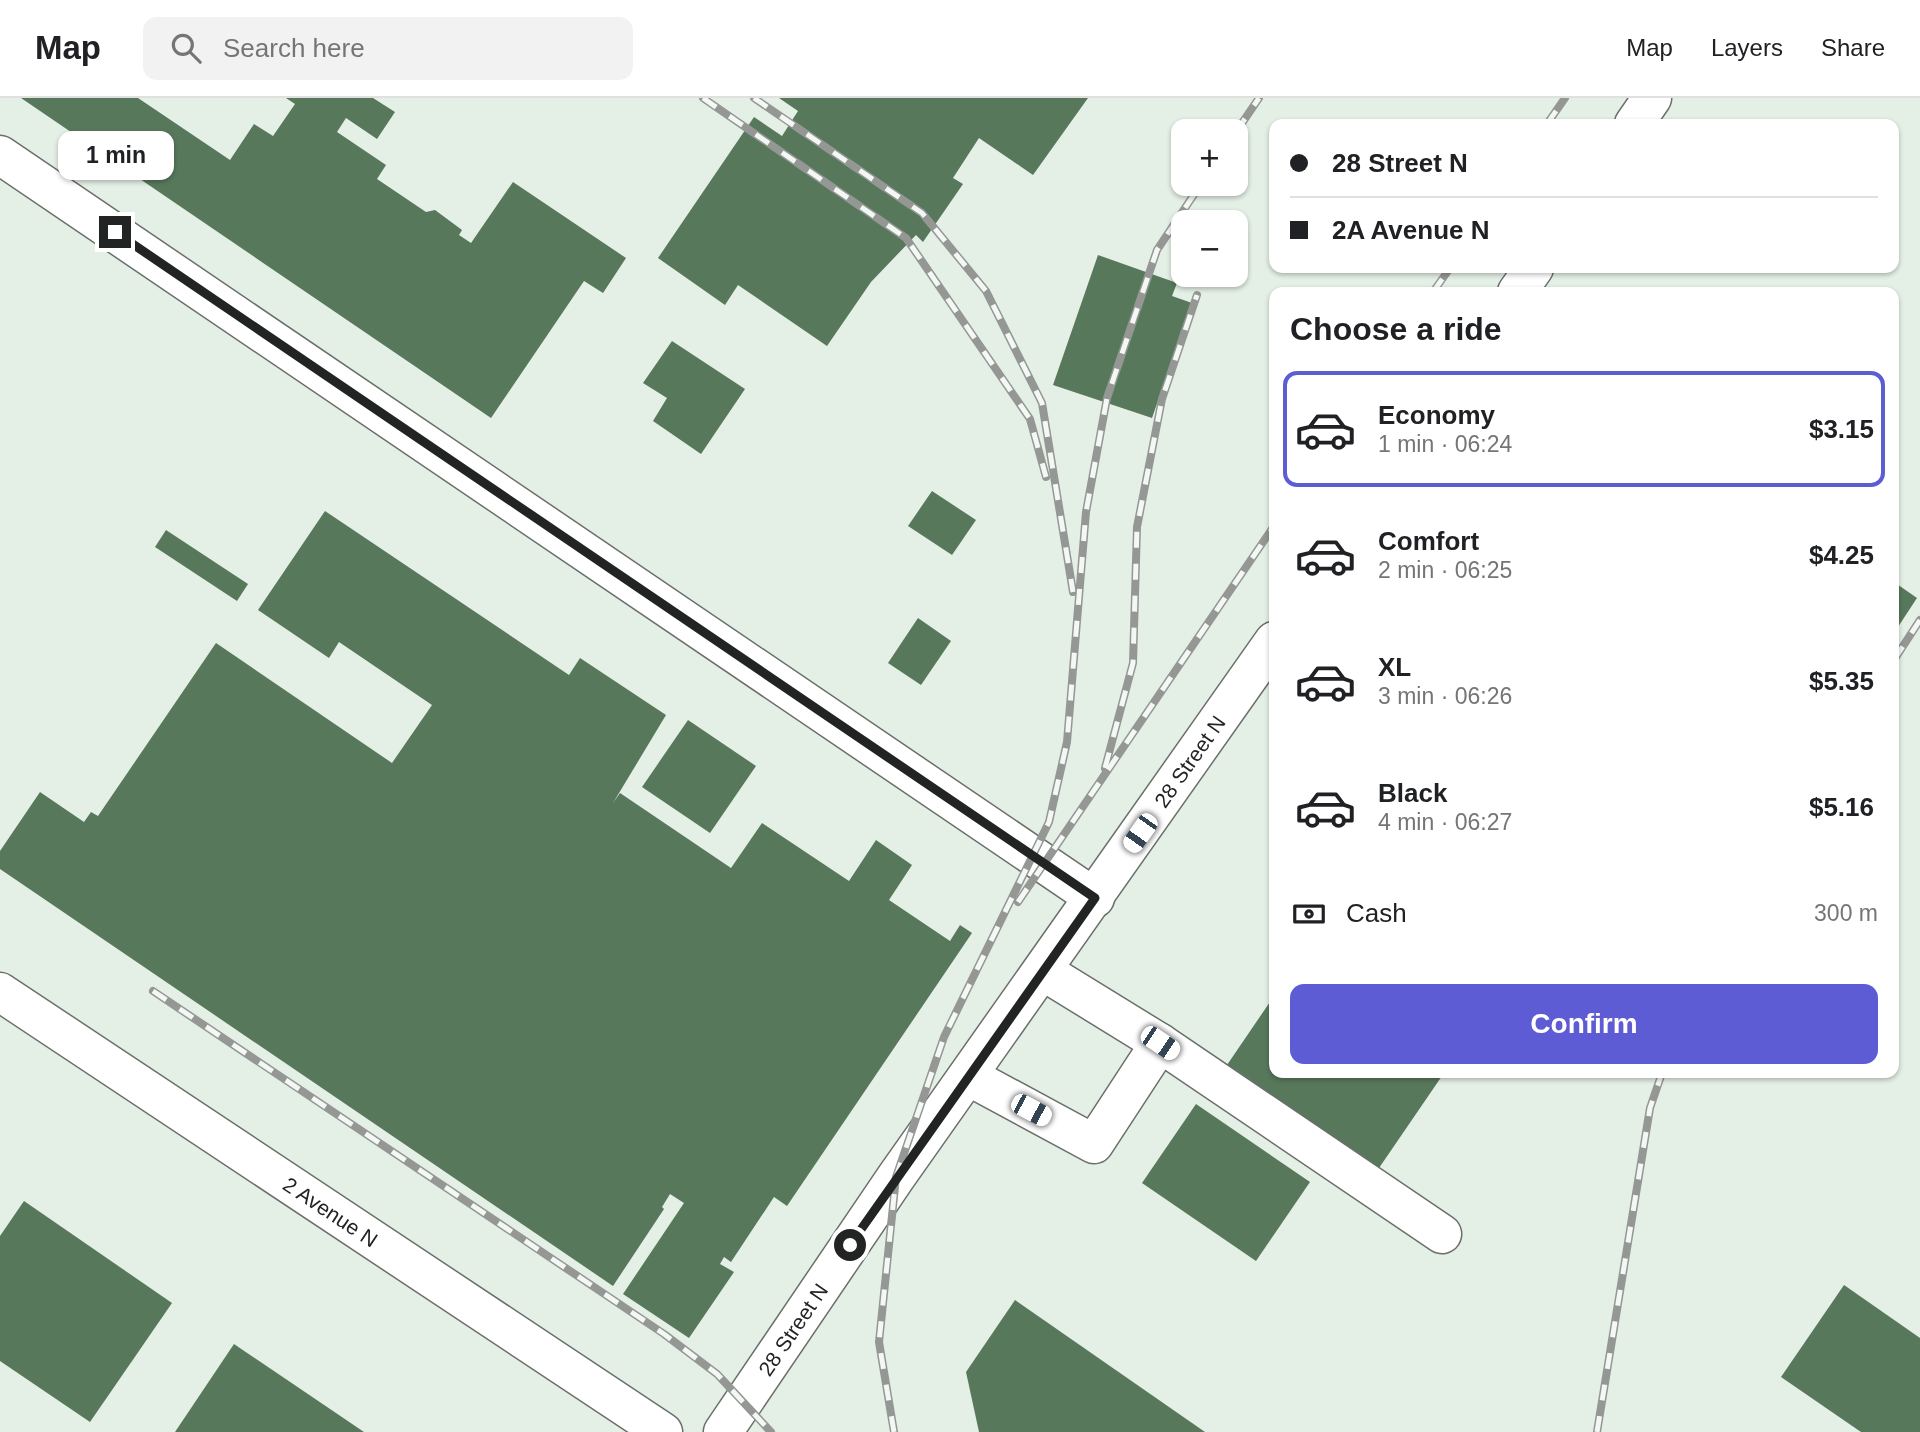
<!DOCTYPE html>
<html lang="en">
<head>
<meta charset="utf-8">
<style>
  :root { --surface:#fff; --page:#f2f2f2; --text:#202124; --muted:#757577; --line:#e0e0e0; --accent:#5e5cd4 }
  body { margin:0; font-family:Arial,sans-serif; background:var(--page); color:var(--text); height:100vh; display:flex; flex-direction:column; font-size:26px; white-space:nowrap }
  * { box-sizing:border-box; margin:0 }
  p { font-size:23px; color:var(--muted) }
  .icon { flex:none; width:38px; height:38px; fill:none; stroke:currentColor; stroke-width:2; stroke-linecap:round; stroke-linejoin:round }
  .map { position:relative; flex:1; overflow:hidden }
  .details { position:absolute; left:1269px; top:189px; width:630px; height:791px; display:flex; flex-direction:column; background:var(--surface); border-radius:14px; box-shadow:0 2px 5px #0004 }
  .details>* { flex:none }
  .top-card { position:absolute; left:1269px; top:21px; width:630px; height:154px; border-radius:14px; box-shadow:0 2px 5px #0004; display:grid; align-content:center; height:154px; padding:0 21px; background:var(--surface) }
  .fabs { position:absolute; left:1171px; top:21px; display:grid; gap:14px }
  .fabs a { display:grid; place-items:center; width:77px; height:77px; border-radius:14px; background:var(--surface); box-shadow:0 2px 5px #0004; font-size:35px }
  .end { position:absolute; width:32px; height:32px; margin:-16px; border:9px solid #222423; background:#fff; box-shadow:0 0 0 4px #fff }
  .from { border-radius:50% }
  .bubble { position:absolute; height:49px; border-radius:14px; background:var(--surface); box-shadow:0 2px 5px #0004; font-size:23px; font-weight:700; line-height:49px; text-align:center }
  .car { position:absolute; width:21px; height:42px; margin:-21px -10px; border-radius:9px; box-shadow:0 0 5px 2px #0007; background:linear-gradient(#fff 24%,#345 0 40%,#fff 0 76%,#345 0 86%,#fff 0) }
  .top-card b { display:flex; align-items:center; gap:24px; height:66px; font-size:26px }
  .top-card b+b { border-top:2px solid var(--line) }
  .top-card i { width:18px; height:18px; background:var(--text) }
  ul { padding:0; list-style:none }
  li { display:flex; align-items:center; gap:21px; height:116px; margin:0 14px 10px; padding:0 7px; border:4px solid transparent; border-radius:14px }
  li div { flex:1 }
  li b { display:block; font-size:26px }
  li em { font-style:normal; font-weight:700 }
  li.selected { border-color:var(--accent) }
  li>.icon { width:63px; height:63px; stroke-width:1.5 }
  h2 { padding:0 21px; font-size:32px; line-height:84px }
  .pay { display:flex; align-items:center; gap:18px; height:77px; padding:0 21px; font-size:26px }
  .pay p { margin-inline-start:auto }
  .button { display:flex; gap:14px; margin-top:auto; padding:14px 21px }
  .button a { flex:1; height:80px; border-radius:14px; background:var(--accent); color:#fff; font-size:28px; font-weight:700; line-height:80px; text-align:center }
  header { display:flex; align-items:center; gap:42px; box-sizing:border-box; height:98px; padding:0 35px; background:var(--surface); border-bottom:2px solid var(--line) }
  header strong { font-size:33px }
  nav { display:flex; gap:38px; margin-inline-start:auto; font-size:24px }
  .search { width:490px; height:63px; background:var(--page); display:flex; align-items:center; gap:18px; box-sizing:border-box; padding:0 24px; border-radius:14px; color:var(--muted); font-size:26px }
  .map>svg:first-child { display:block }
</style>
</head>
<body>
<header>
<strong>Map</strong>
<div class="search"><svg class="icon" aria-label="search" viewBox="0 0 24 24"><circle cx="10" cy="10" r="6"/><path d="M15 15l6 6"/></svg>Search here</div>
<nav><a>Map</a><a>Layers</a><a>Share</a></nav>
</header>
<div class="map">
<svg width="1920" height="1334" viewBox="0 0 1920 1334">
  <rect width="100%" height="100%" fill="#f4f8f4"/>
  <path fill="#e4efe5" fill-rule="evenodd" d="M 0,0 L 1920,0 L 1920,1334 L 0,1334 ZM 1274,26 L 1894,26 L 1894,170 L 1274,170 ZM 1183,33 L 1236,33 L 1236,86 L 1183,86 ZM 1183,124 L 1236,124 L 1236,177 L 1183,177 ZM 1274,194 L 1894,194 L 1894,975 L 1274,975 Z"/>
  <g fill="#58785c">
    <path d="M 21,0 L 138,0 L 230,62 L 254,26 L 273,38 L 295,6 L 286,0 L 373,0 L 395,14 L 377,41 L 346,20 L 337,34 L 386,67 L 377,81 L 426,114 L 435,112 L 462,132 L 459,137 L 471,145 L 513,84 L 626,160 L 603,195 L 584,183 L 491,320 Z"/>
    <path d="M 779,0 L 1088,0 L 1033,77 L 979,40 L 953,80 L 963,86 L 923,144 L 916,137 L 871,184 L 827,248 L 738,187 L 725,207 L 658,160 L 754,19 L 782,38 L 798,13 Z"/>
    <path d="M 1098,157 L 1177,185 L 1172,198 L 1192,205 L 1152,320 L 1053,287 Z"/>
    <path d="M 672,243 L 745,291 L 701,356 L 653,323 L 667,300 L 643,285 Z"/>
    <path d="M 932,393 L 976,422 L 952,457 L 908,428 Z"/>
    <path d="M 325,413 L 569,577 L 580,560 L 666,617 L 613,705 L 620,695 L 731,770 L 762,725 L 849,783 L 876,742 L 912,767 L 889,802 L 950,843 L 960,827 L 972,835 L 787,1108 L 774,1099 L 731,1164 L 724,1159 L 720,1166 L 734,1174 L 689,1240 L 623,1196 L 684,1105 L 670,1096 L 662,1109 L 664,1111 L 613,1188 L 0,771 L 0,753 L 40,694 L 84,724 L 91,714 L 98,718 L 216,545 L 392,665 L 432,607 L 339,544 L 329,560 L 258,512 Z"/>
    <path d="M 166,432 L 248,486 L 237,503 L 155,449 Z"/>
    <path d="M 1894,484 L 1917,500 L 1894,535 Z"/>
    <path d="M 918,520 L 951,543 L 921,587 L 888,565 Z"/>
    <path d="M 688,622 L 756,668 L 710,735 L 642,689 Z"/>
    <path d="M 1274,898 L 1274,975 L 1444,975 L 1379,1070 L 1227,967 Z"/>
    <path d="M 1196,1006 L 1310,1084 L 1256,1163 L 1142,1085 Z"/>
    <path d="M 24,1103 L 172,1205 L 90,1324 L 0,1263 L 0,1138 Z"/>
    <path d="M 1844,1187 L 1920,1240 L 1920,1334 L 1861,1334 L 1781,1279 Z"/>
    <path d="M 1015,1202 L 1205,1334 L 979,1334 L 966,1274 Z"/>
    <path d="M 234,1246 L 364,1334 L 175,1334 Z"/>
  </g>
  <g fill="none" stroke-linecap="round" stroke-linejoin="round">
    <defs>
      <g id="minor">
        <path d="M 1634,26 L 1652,0"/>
        <path d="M 0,57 L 1095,800"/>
        <path d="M 1517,194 L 1534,170"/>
        <path d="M 1043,873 L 1160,945 L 1442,1136"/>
        <path id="s1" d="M 0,894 L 663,1334"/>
        <path d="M 968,978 L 1094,1046 L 1160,945"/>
        <path id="s2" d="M 723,1334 L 896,1079 L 1274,543"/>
      </g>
    </defs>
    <use href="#minor" stroke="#6b6f6b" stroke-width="41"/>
    <use href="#minor" stroke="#fff" stroke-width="38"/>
    <defs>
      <g id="rail">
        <path d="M 703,0 L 906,140 L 1030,321 L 1046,379"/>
        <path d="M 754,0 L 922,115 L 986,193 L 1042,305 L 1073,494"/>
        <path d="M 1547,26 L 1565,0"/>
        <path d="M 1236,34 L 1259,0"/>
        <path d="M 1433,194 L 1450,170"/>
        <path d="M 1894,562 L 1920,522"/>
        <path d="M 1105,670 L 1133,565 L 1137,429 L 1162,301 L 1197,197"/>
        <path d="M 1018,804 L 1274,428"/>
        <path d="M 153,893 L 664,1236 L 717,1276 L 771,1334"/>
        <path d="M 894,1334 L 879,1244 L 896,1079 L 944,939 L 1049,724 L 1067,644 L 1086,414 L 1107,300 L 1157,152 L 1201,86"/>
        <path d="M 1597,1334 L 1650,1010 L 1662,975"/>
      </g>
    </defs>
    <use href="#rail" stroke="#949794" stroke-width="8"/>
    <use href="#rail" stroke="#f4f8f4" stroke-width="5" stroke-dasharray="16" stroke-linecap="butt"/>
  </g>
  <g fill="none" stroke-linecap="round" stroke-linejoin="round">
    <path stroke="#222423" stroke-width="9" d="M 115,134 L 1095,800 L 850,1147"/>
  </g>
  <g text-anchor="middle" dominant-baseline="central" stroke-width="5" stroke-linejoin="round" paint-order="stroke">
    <g font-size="21" fill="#222423" stroke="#f4f8f4">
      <text stroke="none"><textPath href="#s2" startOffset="817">28 Street N</textPath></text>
      <text stroke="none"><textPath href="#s1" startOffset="397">2 Avenue N</textPath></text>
      <text stroke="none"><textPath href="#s2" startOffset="124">28 Street N</textPath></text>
    </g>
  </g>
</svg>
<div class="fabs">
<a>+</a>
<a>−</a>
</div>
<i class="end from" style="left:850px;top:1147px"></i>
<i class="end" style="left:115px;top:134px"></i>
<div class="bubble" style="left:58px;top:33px;width:116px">1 min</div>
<i class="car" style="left:1140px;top:735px;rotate:215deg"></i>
<i class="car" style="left:1160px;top:945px;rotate:124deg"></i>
<i class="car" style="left:1031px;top:1012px;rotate:118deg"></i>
<div class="top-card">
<b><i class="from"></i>28 Street N</b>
<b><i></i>2A Avenue N</b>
</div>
<section class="details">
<h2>Choose a ride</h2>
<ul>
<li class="selected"><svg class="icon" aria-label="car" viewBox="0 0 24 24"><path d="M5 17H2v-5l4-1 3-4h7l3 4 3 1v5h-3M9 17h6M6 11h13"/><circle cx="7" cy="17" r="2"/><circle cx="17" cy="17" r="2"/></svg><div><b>Economy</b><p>1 min · 06:24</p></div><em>$3.15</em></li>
<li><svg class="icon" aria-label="car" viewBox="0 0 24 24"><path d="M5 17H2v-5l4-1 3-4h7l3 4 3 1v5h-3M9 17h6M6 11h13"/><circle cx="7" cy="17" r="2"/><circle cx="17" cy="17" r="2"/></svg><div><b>Comfort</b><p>2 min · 06:25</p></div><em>$4.25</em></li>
<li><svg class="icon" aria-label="car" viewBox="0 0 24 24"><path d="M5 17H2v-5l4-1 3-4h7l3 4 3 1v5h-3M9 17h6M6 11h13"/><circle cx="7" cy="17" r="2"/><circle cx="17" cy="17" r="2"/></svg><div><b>XL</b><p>3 min · 06:26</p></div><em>$5.35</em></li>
<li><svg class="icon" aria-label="car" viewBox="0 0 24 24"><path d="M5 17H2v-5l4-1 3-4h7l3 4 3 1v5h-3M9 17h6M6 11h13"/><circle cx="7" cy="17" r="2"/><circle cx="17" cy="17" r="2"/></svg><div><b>Black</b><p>4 min · 06:27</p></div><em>$5.16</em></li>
</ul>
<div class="pay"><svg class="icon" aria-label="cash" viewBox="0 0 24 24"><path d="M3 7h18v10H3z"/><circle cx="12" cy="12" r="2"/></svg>Cash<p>300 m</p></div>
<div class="button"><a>Confirm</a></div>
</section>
</div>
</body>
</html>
